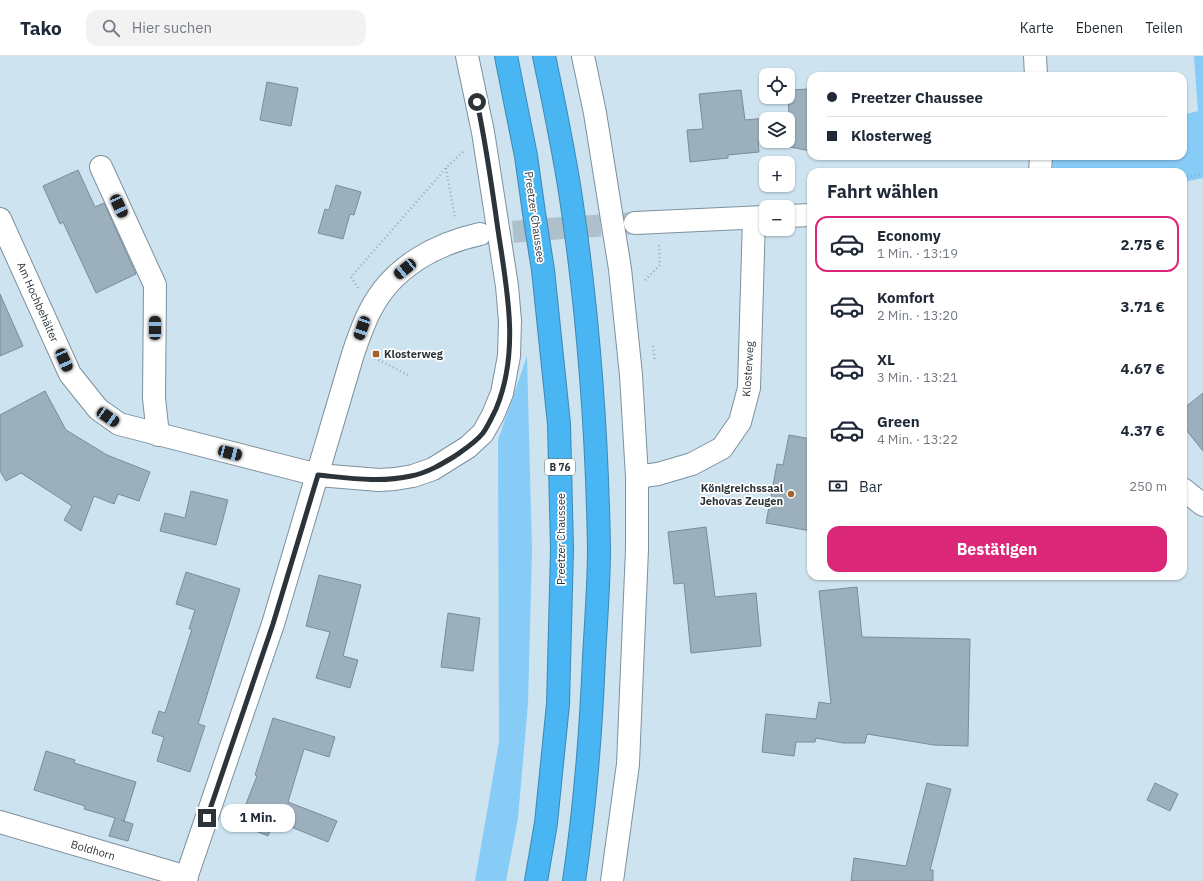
<!DOCTYPE html>
<html lang="de">
<head>
<meta charset="utf-8">
<style>
  :root { --surface:#fff; --page:#f2f2f3; --text:#1f2937; --muted:#747a83; --line:#e0e1e3; --accent:#db2777 }
  body { margin:0; font-family:"IBM Plex Sans",sans-serif; background:var(--page); color:var(--text); height:100vh; display:flex; flex-direction:column; font-size:15px; white-space:nowrap }
  * { box-sizing:border-box; margin:0 }
  p { font-size:13px; color:var(--muted) }
  .icon { flex:none; width:22px; height:22px; fill:none; stroke:currentColor; stroke-width:2; stroke-linecap:round; stroke-linejoin:round }
  .map { position:relative; flex:1; overflow:hidden }
  .drawer { position:absolute; left:807px; top:112px; width:380px; height:412px; display:flex; flex-direction:column; background:var(--surface); border-radius:12px; box-shadow:0 1px 3px #0004 }
  .drawer>* { flex:none }
  .guide { position:absolute; left:807px; top:16px; width:380px; height:88px; border-radius:12px; box-shadow:0 1px 3px #0004; display:grid; align-content:center; height:88px; padding:0 20px; background:var(--surface) }
  .controls { position:absolute; left:759px; top:12px; display:grid; gap:8px }
  .controls a { display:grid; place-items:center; width:36px; height:36px; border-radius:8px; background:var(--surface); box-shadow:0 1px 3px #0004; font-size:20px }
  .end { position:absolute; width:18px; height:18px; margin:-9px; border:5px solid #2c3439; background:#fff; box-shadow:0 0 0 2px #fff }
  .from { border-radius:50% }
  .bubble { position:absolute; height:28px; border-radius:12px; background:var(--surface); box-shadow:0 1px 3px #0004; font-size:13px; font-weight:700; line-height:28px; text-align:center }
  .car { position:absolute; width:12px; height:24px; margin:-12px -6px; border-radius:5px; box-shadow:0 0 3px 1px #0007; background:linear-gradient(#222 24%,#8ab4d8 0 40%,#222 0 76%,#8ab4d8 0 86%,#222 0) }
  .guide b { display:flex; align-items:center; gap:14px; height:38px; font-size:15px }
  .guide b+b { border-top:1px solid var(--line) }
  .guide i { width:10px; height:10px; background:var(--text) }
  ul { padding:0; list-style:none }
  li { display:flex; align-items:center; gap:12px; height:56px; margin:0 8px 6px; padding:0 12px; border:2px solid transparent; border-radius:12px }
  li div { flex:1 }
  li b { display:block; font-size:15px }
  li em { font-style:normal; font-weight:700 }
  li.current { border-color:var(--accent) }
  li>.icon { width:36px; height:36px; stroke-width:1.5 }
  h2 { padding:0 20px; font-size:18px; line-height:48px }
  .pay { display:flex; align-items:center; gap:10px; height:44px; padding:0 20px; font-size:15px }
  .pay p { margin-inline-start:auto }
  .cta { display:flex; gap:8px; margin-top:auto; padding:8px 20px }
  .cta a { flex:1; height:46px; border-radius:12px; background:var(--accent); color:#fff; font-size:16px; font-weight:700; line-height:46px; text-align:center }
  header { display:flex; align-items:center; gap:24px; box-sizing:border-box; height:56px; padding:0 20px; background:var(--surface); border-bottom:1px solid var(--line) }
  header strong { font-size:19px }
  nav { display:flex; gap:22px; margin-inline-start:auto; font-size:14px }
  .search { width:280px; height:36px; background:var(--page); display:flex; align-items:center; gap:10px; box-sizing:border-box; padding:0 14px; border-radius:12px; color:var(--muted); font-size:15px }
  .map>svg:first-child { display:block }
</style>
</head>
<body>
<header>
<strong>Tako</strong>
<div class="search"><svg class="icon" aria-label="search" viewBox="0 0 24 24"><circle cx="10" cy="10" r="6"/><path d="M15 15l6 6"/></svg>Hier suchen</div>
<nav><a>Karte</a><a>Ebenen</a><a>Teilen</a></nav>
</header>
<div class="map">
<svg width="1203" height="825" viewBox="0 0 1203 825">
  <rect width="100%" height="100%" fill="#cee3f0"/>
  <g fill="#86ccf7">
    <path d="M 1194,0 L 1203,0 L 1203,122 L 1183,126 L 1183,116 L 1053,116 L 1051,100 L 1183,100 L 1183,59 L 1198,55 Z"/>
    <path d="M 527,300 L 532,495 L 528,648 L 518,762 L 506,825 L 475,825 L 499,686 L 498,384 Z"/>
  </g>
  <g fill="#9bafbc" stroke="#798c99" fill-rule="evenodd">
    <path d="M 267,26 L 298,32 L 291,70 L 260,64 Z"/>
    <path d="M 811,33 L 811,95 L 758,85 L 759,96 L 728,99 L 728,102 L 690,106 L 687,74 L 703,73 L 699,38 L 741,34 L 745,64 L 789,60 L 788,34 ZM 766,63 L 788,63 L 788,85 L 766,85 Z"/>
    <path d="M 78,114 L 95,151 L 104,147 L 136,218 L 96,237 L 63,166 L 60,168 L 43,130 Z"/>
    <path d="M 336,129 L 361,136 L 354,159 L 350,158 L 343,183 L 318,177 L 325,153 L 329,154 Z"/>
    <path d="M 0,238 L 23,290 L 0,300 Z"/>
    <path d="M 45,335 L 66,374 L 107,399 L 150,416 L 139,445 L 118,438 L 114,448 L 94,440 L 81,475 L 64,464 L 72,450 L 21,417 L 6,425 L 0,415 L 0,359 Z"/>
    <path d="M 1203,337 L 1203,395 L 1183,370 L 1183,353 Z"/>
    <path d="M 789,379 L 811,383 L 811,475 L 766,467 L 777,408 L 783,409 Z"/>
    <path d="M 191,435 L 228,444 L 216,489 L 160,475 L 165,457 L 185,462 Z"/>
    <path d="M 706,471 L 715,541 L 756,537 L 761,590 L 691,597 L 684,527 L 674,528 L 668,476 Z"/>
    <path d="M 186,516 L 240,533 L 198,668 L 205,670 L 190,716 L 157,705 L 164,681 L 152,677 L 159,655 L 165,657 L 192,573 L 189,573 L 195,554 L 176,548 Z"/>
    <path d="M 319,519 L 361,529 L 343,600 L 358,604 L 350,632 L 316,622 L 330,576 L 306,570 Z"/>
    <path d="M 857,531 L 862,581 L 970,583 L 968,690 L 934,689 L 867,678 L 865,687 L 843,687 L 816,682 L 815,686 L 796,686 L 794,700 L 762,696 L 766,658 L 816,663 L 819,646 L 831,648 L 819,535 Z"/>
    <path d="M 448,557 L 480,562 L 473,615 L 441,611 Z"/>
    <path d="M 273,662 L 335,681 L 329,701 L 304,693 L 288,746 L 337,765 L 328,786 L 274,764 L 268,780 L 238,768 L 257,720 L 255,719 Z"/>
    <path d="M 46,695 L 75,704 L 74,707 L 136,726 L 124,765 L 121,764 L 133,768 L 128,785 L 109,780 L 115,762 L 84,753 L 85,750 L 34,734 Z"/>
    <path d="M 927,727 L 951,733 L 930,814 L 933,814 L 933,825 L 851,825 L 854,802 L 906,810 Z"/>
    <path d="M 1155,727 L 1178,738 L 1170,755 L 1147,744 Z"/>
  </g>
  <g fill="none" stroke-linecap="round" stroke-linejoin="round">
    <path stroke="#aec0cb" stroke-width="22" stroke-dasharray="22 11" stroke-linecap="butt" d="M 480,178 L 635,167"/>
    <defs>
      <g id="minor">
        <path d="M 583,0 L 595,57 L 620,213 L 631,319 L 637,421 L 637,493 L 628,708 L 612,825"/>
        <path d="M 1035,0 L 1036,20"/>
        <path d="M 101,111 L 155,229 L 154,342 L 158,379"/>
        <path d="M 1040,116 L 1041,100"/>
        <path d="M 788,160 L 811,159"/>
        <path d="M 0,163 L 70,318 L 98,353 L 119,368 L 318,419 L 379,424 L 395,423 L 413,420 L 433,413 L 468,391 L 483,377 L 493,359 L 502,337 L 509,300 L 510,265 L 507,230 L 483,76 L 467,0"/>
        <path d="M 635,167 L 766,161"/>
        <path d="M 637,421 L 658,418 L 692,408 L 722,392 L 740,366 L 749,332 L 754,162"/>
        <path d="M 1183,433 L 1203,449"/>
        <path d="M 0,766 L 187,821"/>
        <path d="M 185,825 L 273,568 L 353,298 C 358,283 363,268 371,253 C 393,211 435,188 480,178"/>
      </g>
      <g id="highway">
        <path d="M 506,0 L 526,100 L 534,157 L 543,214 L 559,368 L 562,493 L 558,648 L 546,767 L 536,825"/>
        <path d="M 544,0 C 555,52 566,104 573,156 C 589,267 597,380 599,492 C 599,528 596,565 594,601 C 591,676 585,751 574,825"/>
      </g>
    </defs>
    <use href="#minor" stroke="#7d909d" stroke-width="24"/>
    <use href="#highway" stroke="#3f88b2" stroke-width="24"/>
    <g stroke="#9cadb8" stroke-width="2.5" stroke-dasharray="1 3" stroke-linecap="butt">
      <path d="M 446,112 L 455,162"/>
      <path d="M 1183,121 L 1203,118"/>
      <path d="M 645,224 L 660,209 L 659,189"/>
      <path d="M 358,232 L 351,221 L 446,112 L 463,96"/>
      <path d="M 653,290 L 655,305"/>
      <path d="M 375,302 L 408,319"/>
    </g>
    <use href="#minor" stroke="#fff" stroke-width="22"/>
    <use href="#highway" stroke="#49b6f3" stroke-width="22"/>
  </g>
  <g fill="none" stroke-linecap="round" stroke-linejoin="round">
    <path stroke="#2c3439" stroke-width="5" d="M 207,762 L 273,568 L 318,419 C 349,422 380,427 411,420 C 427,417 442,408 455,400 C 465,393 476,386 483,377 C 488,370 492,361 496,353 C 520,295 507,234 498,174 C 492,131 486,88 477,46"/>
  </g>
  <g fill="#a4632e" stroke="#fff" stroke-width="1.5">
    <rect x="372" y="294" width="8" height="8" rx="2"/>
    <circle cx="791" cy="438" r="4"/>
  </g>
  <g text-anchor="middle" dominant-baseline="central" stroke-width="3.5" stroke-linejoin="round" paint-order="stroke">
    <rect fill="#fff" stroke="#6b7174" stroke-width="1" x="545" y="403" width="30" height="16" rx="3"/>
    <g font-size="10" font-weight="bold" fill="#2c3439">
      <text x="560" y="411">B 76</text>
    </g>
    <g font-size="11" fill="#2c3439" stroke="#fff">
      <text transform="translate(535 161) rotate(82)">Preetzer Chaussee</text>
      <text transform="translate(38 246) rotate(66)">Am Hochbehälter</text>
      <text transform="translate(748 313) rotate(-86)">Klosterweg</text>
      <text transform="translate(561 483) rotate(-90)">Preetzer Chaussee</text>
      <text transform="translate(93 794) rotate(16)">Boldhorn</text>
    </g>
    <g font-size="11" font-weight="bold" fill="#2c3439" stroke="#fff" text-anchor="start">
      <text x="384" y="298">Klosterweg</text>
      <text x="783" y="432" text-anchor="end">Königreichssaal<tspan x="783" dy="13">Jehovas Zeugen</tspan></text>
    </g>
  </g>
</svg>
<div class="controls">
<a><svg class="icon" aria-label="locate" viewBox="0 0 24 24"><circle cx="12" cy="12" r="6"/><path d="M12 2v4M12 18v4M2 12h4M18 12h4"/></svg></a>
<a><svg class="icon" aria-label="layers" viewBox="0 0 24 24"><path d="M12 4l9 5-9 5-9-5zM3 14l9 5 9-5"/></svg></a>
<a>+</a>
<a>−</a>
</div>
<i class="end from" style="left:477px;top:46px"></i>
<i class="end" style="left:207px;top:762px"></i>
<div class="bubble" style="left:221px;top:748px;width:74px">1 Min.</div>
<i class="car" style="left:119px;top:150px;rotate:155deg"></i>
<i class="car" style="left:405px;top:213px;rotate:231deg"></i>
<i class="car" style="left:155px;top:272px;rotate:0deg"></i>
<i class="car" style="left:362px;top:272px;rotate:199deg"></i>
<i class="car" style="left:64px;top:304px;rotate:156deg"></i>
<i class="car" style="left:108px;top:361px;rotate:124deg"></i>
<i class="car" style="left:230px;top:397px;rotate:104deg"></i>
<div class="guide">
<b><i class="from"></i>Preetzer Chaussee</b>
<b><i></i>Klosterweg</b>
</div>
<section class="drawer">
<h2>Fahrt wählen</h2>
<ul>
<li class="current"><svg class="icon" aria-label="car" viewBox="0 0 24 24"><path d="M5 17H2v-5l4-1 3-4h7l3 4 3 1v5h-3M9 17h6M6 11h13"/><circle cx="7" cy="17" r="2"/><circle cx="17" cy="17" r="2"/></svg><div><b>Economy</b><p>1 Min. · 13:19</p></div><em>2.75 €</em></li>
<li><svg class="icon" aria-label="car" viewBox="0 0 24 24"><path d="M5 17H2v-5l4-1 3-4h7l3 4 3 1v5h-3M9 17h6M6 11h13"/><circle cx="7" cy="17" r="2"/><circle cx="17" cy="17" r="2"/></svg><div><b>Komfort</b><p>2 Min. · 13:20</p></div><em>3.71 €</em></li>
<li><svg class="icon" aria-label="car" viewBox="0 0 24 24"><path d="M5 17H2v-5l4-1 3-4h7l3 4 3 1v5h-3M9 17h6M6 11h13"/><circle cx="7" cy="17" r="2"/><circle cx="17" cy="17" r="2"/></svg><div><b>XL</b><p>3 Min. · 13:21</p></div><em>4.67 €</em></li>
<li><svg class="icon" aria-label="car" viewBox="0 0 24 24"><path d="M5 17H2v-5l4-1 3-4h7l3 4 3 1v5h-3M9 17h6M6 11h13"/><circle cx="7" cy="17" r="2"/><circle cx="17" cy="17" r="2"/></svg><div><b>Green</b><p>4 Min. · 13:22</p></div><em>4.37 €</em></li>
</ul>
<div class="pay"><svg class="icon" aria-label="cash" viewBox="0 0 24 24"><path d="M3 7h18v10H3z"/><circle cx="12" cy="12" r="2"/></svg>Bar<p>250 m</p></div>
<div class="cta"><a>Bestätigen</a></div>
</section>
</div>
</body>
</html>
